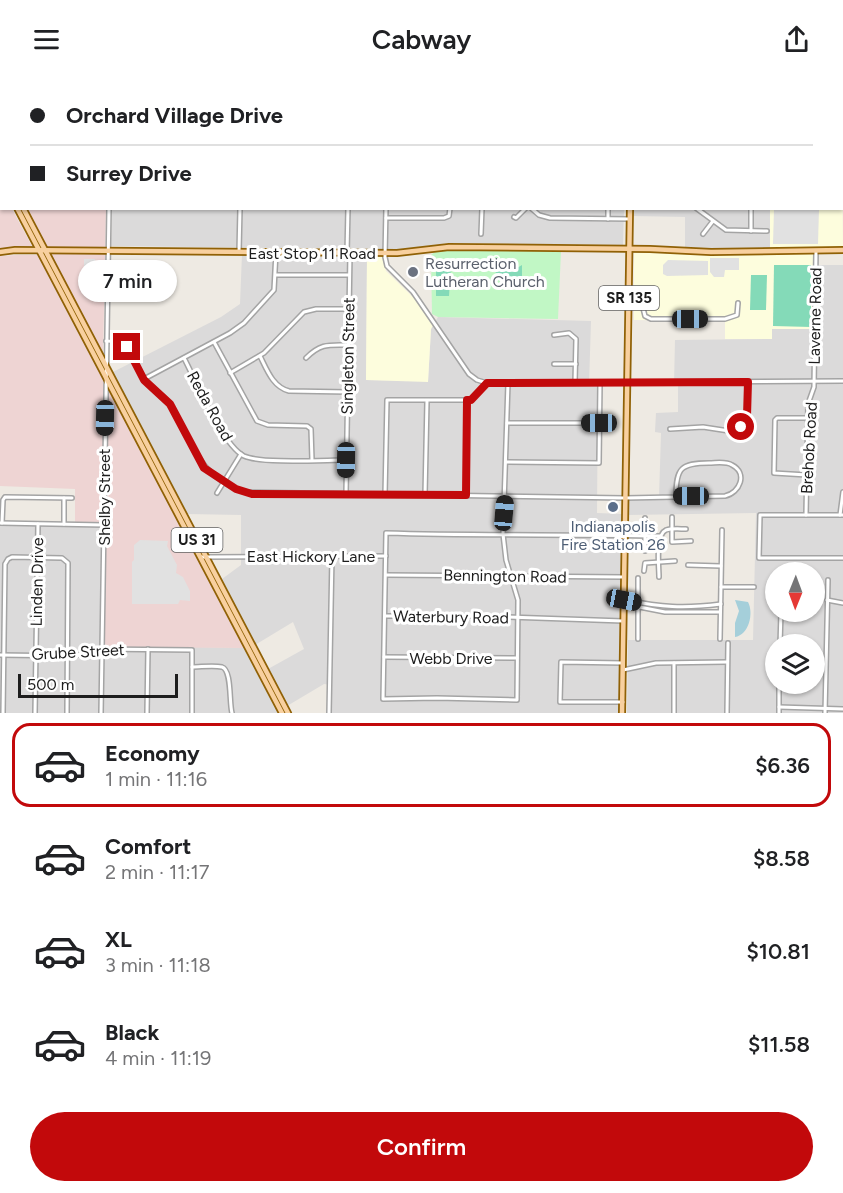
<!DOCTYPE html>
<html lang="en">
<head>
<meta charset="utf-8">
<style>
  :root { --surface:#fff; --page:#f2f2f2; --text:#202124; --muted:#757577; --line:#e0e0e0; --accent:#c2090b }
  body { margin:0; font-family:Figtree,sans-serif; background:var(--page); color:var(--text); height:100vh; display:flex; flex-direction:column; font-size:22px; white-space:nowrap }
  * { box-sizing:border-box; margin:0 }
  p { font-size:20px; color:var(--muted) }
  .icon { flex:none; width:33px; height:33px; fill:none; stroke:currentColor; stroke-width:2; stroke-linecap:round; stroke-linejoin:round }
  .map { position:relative; height:635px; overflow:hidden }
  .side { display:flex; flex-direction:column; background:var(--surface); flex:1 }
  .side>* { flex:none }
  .guide { position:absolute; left:0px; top:0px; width:843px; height:132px; box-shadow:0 2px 4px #0004; display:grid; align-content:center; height:132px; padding:0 30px; background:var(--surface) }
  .needle { width:39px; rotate:181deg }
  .controls { position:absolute; left:765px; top:484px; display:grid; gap:12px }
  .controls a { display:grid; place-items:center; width:60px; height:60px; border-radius:50%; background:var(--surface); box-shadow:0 2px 4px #0004; font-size:30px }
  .scale { position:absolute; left:18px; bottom:15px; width:160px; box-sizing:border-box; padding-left:6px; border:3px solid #1d1d1d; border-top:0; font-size:16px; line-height:21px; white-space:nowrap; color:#1d1d1d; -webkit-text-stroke:4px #fff; paint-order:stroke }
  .end { position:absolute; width:27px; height:27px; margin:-14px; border:8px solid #c2090b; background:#fff; box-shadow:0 0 0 3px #fff }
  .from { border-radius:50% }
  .bubble { position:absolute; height:42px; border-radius:21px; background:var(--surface); box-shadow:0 2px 4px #0004; font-size:20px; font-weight:600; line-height:42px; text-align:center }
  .car { position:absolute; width:18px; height:36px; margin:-18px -9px; border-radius:8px; box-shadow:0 0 4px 2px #0007; background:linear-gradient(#222 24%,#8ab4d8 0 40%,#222 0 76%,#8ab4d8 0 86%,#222 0) }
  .guide b { display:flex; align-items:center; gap:21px; height:57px; font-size:22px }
  .guide b+b { border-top:2px solid var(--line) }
  .guide i { width:15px; height:15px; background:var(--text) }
  ul { padding:10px 0 0; list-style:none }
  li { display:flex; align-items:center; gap:18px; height:84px; margin:0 12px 9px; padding:0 18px; border:3px solid transparent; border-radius:18px }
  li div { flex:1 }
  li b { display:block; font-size:22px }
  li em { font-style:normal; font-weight:600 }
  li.selected { border-color:var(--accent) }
  li>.icon { width:54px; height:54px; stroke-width:1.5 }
  .button { display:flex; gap:12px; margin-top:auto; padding:12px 30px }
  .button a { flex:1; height:69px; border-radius:36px; background:var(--accent); color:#fff; font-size:24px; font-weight:600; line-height:69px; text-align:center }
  header { display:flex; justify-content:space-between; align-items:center; height:78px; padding:0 30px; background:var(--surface); font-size:27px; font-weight:600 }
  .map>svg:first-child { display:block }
</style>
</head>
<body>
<header><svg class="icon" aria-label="menu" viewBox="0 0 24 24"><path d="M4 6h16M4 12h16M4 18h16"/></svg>Cabway<svg class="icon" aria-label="share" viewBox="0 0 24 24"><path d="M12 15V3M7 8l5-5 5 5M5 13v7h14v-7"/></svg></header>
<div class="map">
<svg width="843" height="635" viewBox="0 0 843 635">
  <rect width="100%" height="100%" fill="#eeeae3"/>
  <g fill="#dbdada" fill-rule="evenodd">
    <path d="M 115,0 L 374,0 L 115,2 Z"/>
    <path d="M 112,131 L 624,131 L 623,167 L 449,165 L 402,171 L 367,171 L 111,168 Z"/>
    <path d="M 633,131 L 770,131 L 770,170 L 685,170 L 685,139 L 633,138 Z"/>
    <path d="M 242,176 L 367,178 L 366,302 L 428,303 L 431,251 L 438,239 L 591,243 L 589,307 L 598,308 L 597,435 L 622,436 L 619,635 L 331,635 L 332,607 L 324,606 L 287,628 L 268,591 L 304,571 L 293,544 L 255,567 L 222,501 L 241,487 L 241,437 L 187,436 L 113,294 L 221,239 L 240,226 Z"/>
    <path d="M 812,187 L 843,187 L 843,635 L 627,635 L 628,562 L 753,562 L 756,435 L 628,437 L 629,422 L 659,420 L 661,355 L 655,354 L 656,335 L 678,334 L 678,306 L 674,306 L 675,262 L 771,261 L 772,251 L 812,251 ZM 776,495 L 814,495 L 814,534 L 776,534 ZM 776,567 L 814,567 L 814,606 L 776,606 Z"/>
    <path d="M 0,447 L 101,449 L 101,573 L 194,573 L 194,569 L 246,570 L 279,635 L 0,635 Z"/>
  </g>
  <g fill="#eed4d3">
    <path d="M 0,109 L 2,130 L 12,131 L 33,170 L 0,170 Z"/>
    <path d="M 26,131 L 106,131 L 103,277 Z"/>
    <path d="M 17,177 L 38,177 L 246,570 L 104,569 L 106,445 L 75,444 L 75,411 L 0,408 L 0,178 Z"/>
  </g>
  <g fill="#fdfddd">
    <path d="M 842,45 L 843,171 L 770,170 L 770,131 L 842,130 Z"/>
    <path d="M 634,175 L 813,176 L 812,251 L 772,251 L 772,261 L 725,261 L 725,243 L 634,242 Z"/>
    <path d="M 367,178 L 382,179 L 386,193 L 417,223 L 433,247 L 431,251 L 428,304 L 366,302 Z"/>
  </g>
  <path fill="#c1f7c5" d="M 437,172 L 561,173 L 558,241 L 438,239 L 432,236 L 431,177 Z"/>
  <g fill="#84dab8">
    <path d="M 501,183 L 517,190 L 522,187 L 522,204 L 518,204 L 517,211 L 501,209 L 502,200 L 494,193 Z"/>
    <path d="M 436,187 L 451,188 L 449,218 L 436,218 Z"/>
    <path d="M 774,187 L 811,187 L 811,249 L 773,248 Z"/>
    <path d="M 751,197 L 767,197 L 766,232 L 750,232 Z"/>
  </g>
  <g fill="#e1e1e1">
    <path d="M 774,131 L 819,131 L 818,166 L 773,166 Z"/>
    <path d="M 710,180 L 739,180 L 739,192 L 725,192 L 724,199 L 714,199 L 710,194 Z"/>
    <path d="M 84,181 L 95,181 L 95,189 L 102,189 L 101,202 L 86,202 L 86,208 L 79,207 L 79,200 L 84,193 Z"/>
    <path d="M 668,182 L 708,183 L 708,197 L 667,198 L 663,196 L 663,187 Z"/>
    <path d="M 140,462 L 168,463 L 167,468 L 177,487 L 176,495 L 183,499 L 190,513 L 190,523 L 180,522 L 178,526 L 132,526 L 132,484 L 134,482 L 134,467 Z"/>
  </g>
  <path fill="#a5cfda" d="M 735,522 L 748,524 C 754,535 749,557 735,559 L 735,545 L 739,533 Z"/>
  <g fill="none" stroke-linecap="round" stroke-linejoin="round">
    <g stroke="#a5cfda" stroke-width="1.5">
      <path d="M 455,0 L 457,2"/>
      <path d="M 498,2 L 499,0"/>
    </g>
    <defs>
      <g id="minor">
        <path d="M 284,0 L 285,2"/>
        <path d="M 355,0 L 355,2"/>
        <path d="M 428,0 L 429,2"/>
        <path d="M 608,0 L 609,2"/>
        <path d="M 111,2 L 111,0"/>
        <path d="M 121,2 L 121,0"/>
        <path d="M 180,2 L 180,0"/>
        <path d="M 205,2 L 205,0"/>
        <path d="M 253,2 L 253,0"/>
        <path d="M 389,2 L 389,0"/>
        <path d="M 521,2 L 523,0"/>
        <path d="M 836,2 L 836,0"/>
        <path d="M 842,26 L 843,26"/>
        <path d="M 386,130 L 385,179 L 387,188 L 413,214 L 469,296 L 477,302 L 487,305 L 843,303"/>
        <path d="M 531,130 L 539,137 L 550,140 L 630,141"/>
        <path d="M 696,130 L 726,152 L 767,153"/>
        <path d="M 514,139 L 516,140 L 526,130"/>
        <path d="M 386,140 L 444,140 L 449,138 L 450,130"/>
        <path d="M 608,141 L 608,130"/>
        <path d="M 751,153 L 751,130"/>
        <path d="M 481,156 L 482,130"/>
        <path d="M 703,156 L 713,143"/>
        <path d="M 239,174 L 240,130"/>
        <path d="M 347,175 L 348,130"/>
        <path d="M 276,197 L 349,197"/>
        <path d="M 629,225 L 642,226 L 645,238 L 651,241 L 725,241 L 737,237 L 738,225"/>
        <path d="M 554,257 L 569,255 L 576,261 L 575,305"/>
        <path d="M 106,263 C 136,263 130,283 145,302 C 152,311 162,315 169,325 C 194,362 195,398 245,414 L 625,420 L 725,418 C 740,415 748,395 732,387 C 726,383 716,385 709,385 C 681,385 676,390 676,418"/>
        <path d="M 214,264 L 257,343 L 268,347 L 307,348 L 311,351 L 312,382"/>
        <path d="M 260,278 C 267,292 273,309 289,313 L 348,314"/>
        <path d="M 184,280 C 196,303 223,368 244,378 C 262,386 324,382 346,382"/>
        <path d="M 306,280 C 321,265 329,267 348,267"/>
        <path d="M 554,286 L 576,286"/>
        <path d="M 230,295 L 264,275 L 304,234 L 316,231 L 349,231"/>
        <path d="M 144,301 L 230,255 L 244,245 L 274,212 L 276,174"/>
        <path d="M 508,305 L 503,456 L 506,482 L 518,522 L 517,622 L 437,620 L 383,621 L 386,455 C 478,458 569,456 660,458"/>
        <path d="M 507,345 L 599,345"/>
        <path d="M 670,351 L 703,349 L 729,353 L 738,351 L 744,346 L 747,340 L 748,304"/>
        <path d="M 506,384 L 599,385 L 600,305"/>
        <path d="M 807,397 L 774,395 L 775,342 L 777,340 L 808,340"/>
        <path d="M 217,415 L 241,376"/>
        <path d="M 346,416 L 350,175"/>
        <path d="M 385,417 L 387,322 L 471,322 L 487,305"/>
        <path d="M 425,417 L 427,323"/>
        <path d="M 466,417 L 467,323"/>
        <path d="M 806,437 L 808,326 L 814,309 L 816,173"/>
        <path d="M 840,437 L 843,414"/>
        <path d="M 843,437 L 760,437 L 759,480 L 843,480"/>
        <path d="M 672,439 L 672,464 L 691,463"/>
        <path d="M 0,445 L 104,447"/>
        <path d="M 2,445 L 3,422 L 5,419 L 72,420"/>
        <path d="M 64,446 L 64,420"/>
        <path d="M 645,473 L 645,440"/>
        <path d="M 200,479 L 386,478"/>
        <path d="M 688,487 L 721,488"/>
        <path d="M 644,493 L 645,485 L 675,483"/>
        <path d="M 386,497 L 624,499"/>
        <path d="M 659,499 C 659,488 655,457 666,452 C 672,450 680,451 686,451"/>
        <path d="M 721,509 L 754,509"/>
        <path d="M 625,522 C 662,529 682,531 721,526"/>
        <path d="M 827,522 L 843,525"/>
        <path d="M 624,526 L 665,534 L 720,534"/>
        <path d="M 385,538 L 477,538 L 623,543"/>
        <path d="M 638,561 L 638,500"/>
        <path d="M 720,561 L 722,452"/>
        <path d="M 780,567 L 781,534"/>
        <path d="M 0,577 L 75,578 L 96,571 L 192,572 L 192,635"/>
        <path d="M 384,579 L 517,580"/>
        <path d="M 192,589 C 201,589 213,587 222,589 C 232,592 229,624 232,635"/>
        <path d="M 623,592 L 656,585 L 727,584"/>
        <path d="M 623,624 L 560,624 L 561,584 L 623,585"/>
        <path d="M 779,629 L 843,631"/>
        <path d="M 3,635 L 5,486 L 8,481 L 12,479 L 62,480 L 68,485 L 67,635"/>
        <path d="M 35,635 L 38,446"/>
        <path d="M 101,635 L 109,130"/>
        <path d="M 147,635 L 148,571"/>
        <path d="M 329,635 L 332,478"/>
        <path d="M 674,635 L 674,585"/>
        <path d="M 727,635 L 728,565"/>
        <path d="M 779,635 L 779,606"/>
        <path d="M 825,635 L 828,502"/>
      </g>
      <g id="major">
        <path d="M 633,2 L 633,0"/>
        <path d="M 0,87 L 2,90"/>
        <path d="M 0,99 L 2,102"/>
        <path d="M 17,130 L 282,635"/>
        <path d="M 23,130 L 288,635"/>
        <path d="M 0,174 L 15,172 L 397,175 L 449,169 L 650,171 L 711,174 L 843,172"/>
        <path d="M 622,635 L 630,130"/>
      </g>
    </defs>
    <use href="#minor" stroke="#a4a4a4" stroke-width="6"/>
    <use href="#major" stroke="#906106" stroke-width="8"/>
    <use href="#minor" stroke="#fff" stroke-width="3"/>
    <use href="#major" stroke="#f8d09f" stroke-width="4.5"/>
  </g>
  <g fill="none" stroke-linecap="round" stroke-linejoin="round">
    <path stroke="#c2090b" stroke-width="8" d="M 127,269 L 144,302 L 170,326 L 204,390 L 236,411 L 252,416 L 466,417 L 467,322 L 471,322 L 487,305 L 748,304 L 747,338 L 741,349"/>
  </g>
  <circle fill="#6b7280" stroke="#fff" stroke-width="2" cx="413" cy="194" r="6"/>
  <circle fill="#5c6f8a" stroke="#fff" stroke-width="2" cx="613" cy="429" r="6"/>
  <g text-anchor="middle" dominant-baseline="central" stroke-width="6" stroke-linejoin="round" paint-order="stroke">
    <g fill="#fff" stroke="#616161" stroke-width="1.5">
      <rect x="599" y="208" width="60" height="24" rx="4.5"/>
      <rect x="171.5" y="450" width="51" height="24" rx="4.5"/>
    </g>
    <g font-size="15" font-weight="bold" fill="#1d1d1d">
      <text x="629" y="220">SR 135</text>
      <text x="197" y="462">US 31</text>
    </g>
    <g font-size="16" fill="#1d1d1d" stroke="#fff">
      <text x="312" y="175">East Stop 11 Road</text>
      <text transform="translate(815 238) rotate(-89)">Laverne Road</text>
      <text transform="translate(348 278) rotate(-89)">Singleton Street</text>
      <text transform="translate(210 328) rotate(61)">Reda Road</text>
      <text transform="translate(809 370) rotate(-87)">Brehob Road</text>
      <text transform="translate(104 419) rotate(-90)">Shelby Street</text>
      <text x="311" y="478">East Hickory Lane</text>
      <text transform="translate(505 498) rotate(1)">Bennington Road</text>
      <text transform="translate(37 504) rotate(-89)">Linden Drive</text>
      <text transform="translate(451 539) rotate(1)">Waterbury Road</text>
      <text transform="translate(78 574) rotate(-3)">Grube Street</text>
      <text x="451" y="580">Webb Drive</text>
    </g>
    <g font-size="16" fill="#5b616d" stroke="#fff" text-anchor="start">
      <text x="425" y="185">Resurrection<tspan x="425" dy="18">Lutheran Church</tspan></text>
    </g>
    <g font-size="16" fill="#4e5e75" stroke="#fff">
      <text x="613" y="448">Indianapolis<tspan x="613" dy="18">Fire Station 26</tspan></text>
    </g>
  </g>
</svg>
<div class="controls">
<a><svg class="needle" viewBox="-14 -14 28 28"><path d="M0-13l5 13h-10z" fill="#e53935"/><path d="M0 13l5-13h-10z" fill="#757577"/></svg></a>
<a><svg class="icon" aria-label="layers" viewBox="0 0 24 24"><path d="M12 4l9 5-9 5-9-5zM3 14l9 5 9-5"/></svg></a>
</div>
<div class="scale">500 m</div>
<i class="end from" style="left:741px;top:349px"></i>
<i class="end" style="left:127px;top:269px"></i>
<div class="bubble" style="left:78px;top:182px;width:99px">7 min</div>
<i class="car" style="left:690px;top:241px;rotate:90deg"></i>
<i class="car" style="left:105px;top:340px;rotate:181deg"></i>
<i class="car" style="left:599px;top:345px;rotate:270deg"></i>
<i class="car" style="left:346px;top:382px;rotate:181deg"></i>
<i class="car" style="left:691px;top:418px;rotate:270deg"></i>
<i class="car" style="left:504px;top:435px;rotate:5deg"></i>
<i class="car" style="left:624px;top:522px;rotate:101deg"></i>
<div class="guide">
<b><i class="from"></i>Orchard Village Drive</b>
<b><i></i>Surrey Drive</b>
</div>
</div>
<section class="side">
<ul>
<li class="selected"><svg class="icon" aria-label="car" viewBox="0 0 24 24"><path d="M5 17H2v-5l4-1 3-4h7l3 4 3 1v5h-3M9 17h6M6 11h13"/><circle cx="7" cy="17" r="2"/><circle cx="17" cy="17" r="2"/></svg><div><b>Economy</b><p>1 min · 11:16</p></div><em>$6.36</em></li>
<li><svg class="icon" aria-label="car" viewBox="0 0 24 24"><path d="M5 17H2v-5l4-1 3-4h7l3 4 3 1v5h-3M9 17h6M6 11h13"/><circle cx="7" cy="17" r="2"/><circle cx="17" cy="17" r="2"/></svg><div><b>Comfort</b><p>2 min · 11:17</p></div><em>$8.58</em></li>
<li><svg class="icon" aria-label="car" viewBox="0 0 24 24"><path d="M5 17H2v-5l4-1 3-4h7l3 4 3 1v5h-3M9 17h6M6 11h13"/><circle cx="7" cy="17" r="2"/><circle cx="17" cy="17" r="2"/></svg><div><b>XL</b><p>3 min · 11:18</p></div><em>$10.81</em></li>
<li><svg class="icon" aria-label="car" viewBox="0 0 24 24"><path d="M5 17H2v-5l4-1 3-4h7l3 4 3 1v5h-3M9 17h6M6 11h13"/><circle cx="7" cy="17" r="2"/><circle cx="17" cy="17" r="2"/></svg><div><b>Black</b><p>4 min · 11:19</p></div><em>$11.58</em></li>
</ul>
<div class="button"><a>Confirm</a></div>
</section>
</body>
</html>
